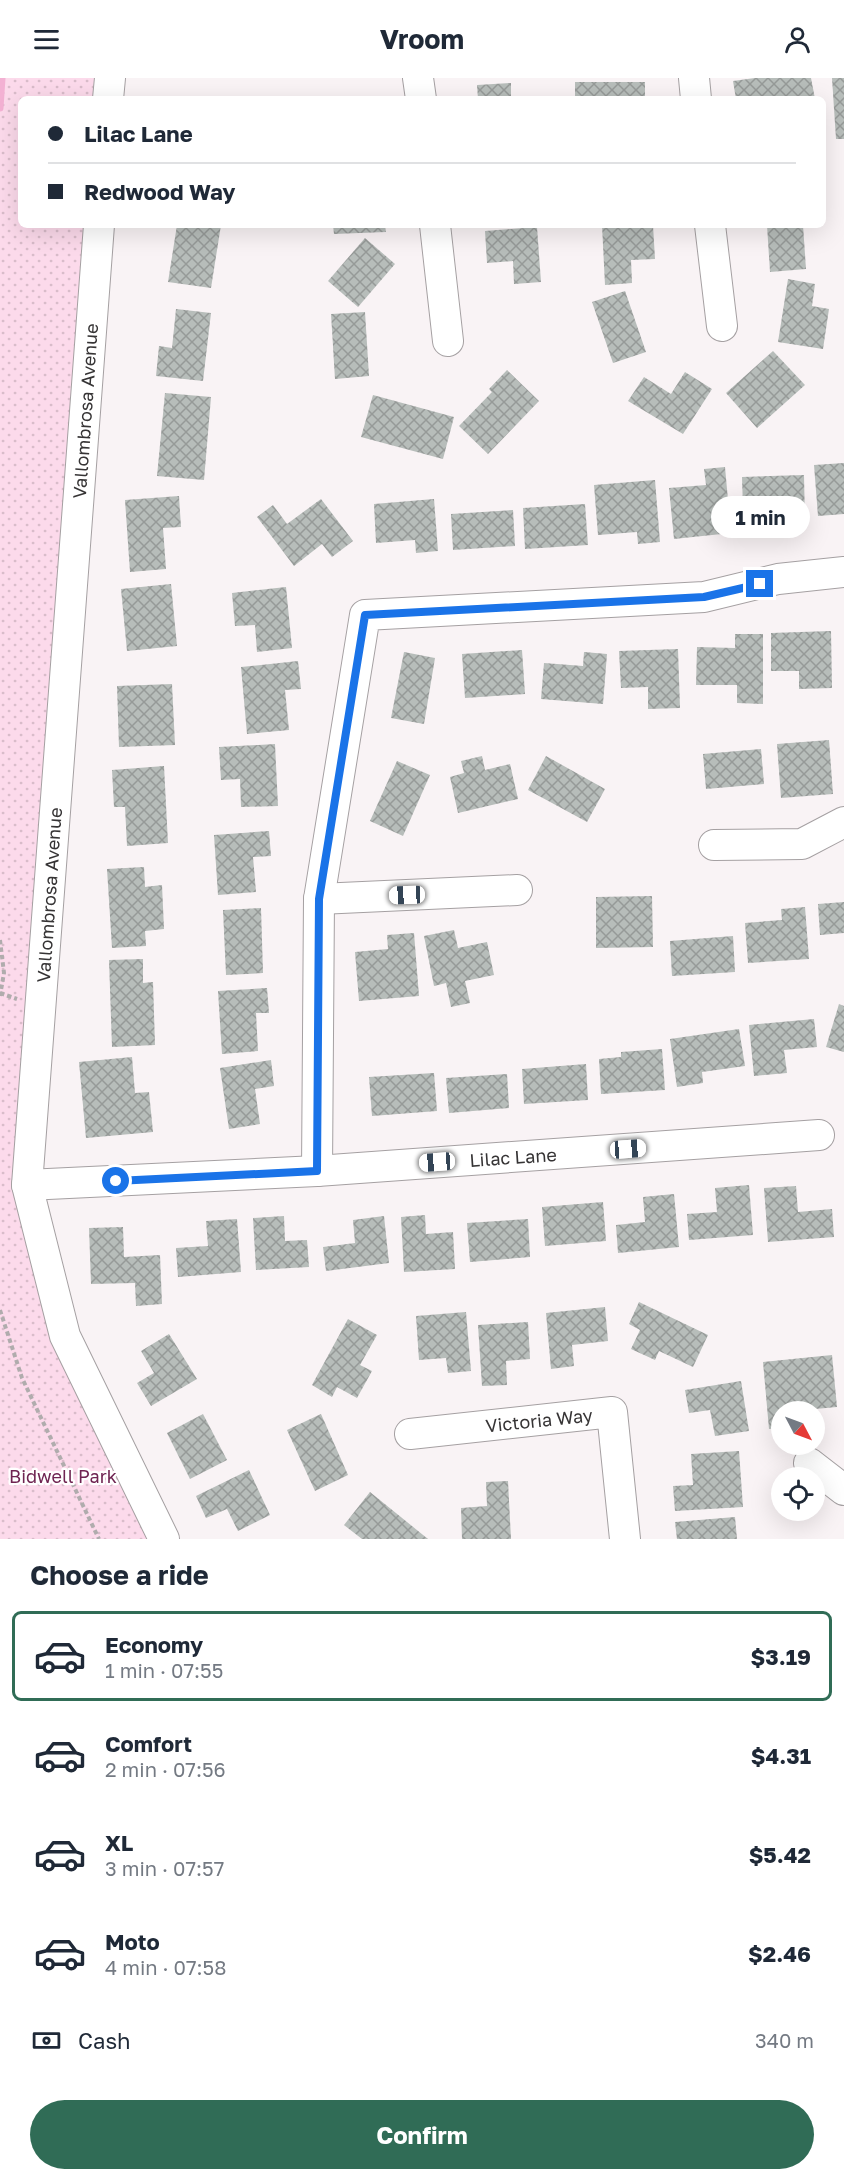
<!DOCTYPE html>
<html lang="en">
<head>
<meta charset="utf-8">
<style>
  :root { --surface:#fff; --page:#f2f2f3; --text:#1f2937; --muted:#747a83; --line:#e0e1e3; --accent:#306c56 }
  body { margin:0; font-family:"Golos Text",sans-serif; background:var(--page); color:var(--text); height:100vh; display:flex; flex-direction:column; font-size:22px; white-space:nowrap }
  * { box-sizing:border-box; margin:0 }
  p { font-size:20px; color:var(--muted) }
  .icon { flex:none; width:33px; height:33px; fill:none; stroke:currentColor; stroke-width:2; stroke-linecap:round; stroke-linejoin:round }
  .map { position:relative; height:1461px; overflow:hidden }
  .panel { display:flex; flex-direction:column; background:var(--surface); flex:1 }
  .panel>* { flex:none }
  .banner { position:absolute; left:18px; top:18px; width:808px; height:132px; border-radius:9px; box-shadow:0 6px 24px #0002; display:grid; align-content:center; height:132px; padding:0 30px; background:var(--surface) }
  .needle { width:39px; rotate:131deg }
  .fabs { position:absolute; left:771px; top:1323px; display:grid; gap:12px }
  .fabs a { display:grid; place-items:center; width:54px; height:54px; border-radius:50%; background:var(--surface); box-shadow:0 6px 24px #0002; font-size:30px }
  .end { position:absolute; width:27px; height:27px; margin:-14px; border:8px solid #1a73e8; background:#fff; box-shadow:0 0 0 3px #fff }
  .from { border-radius:50% }
  .bubble { position:absolute; height:42px; border-radius:21px; background:var(--surface); box-shadow:0 6px 24px #0002; font-size:20px; font-weight:700; line-height:42px; text-align:center }
  .car { position:absolute; width:18px; height:36px; margin:-18px -9px; border-radius:8px; box-shadow:0 0 4px 2px #0007; background:linear-gradient(#fff 24%,#345 0 40%,#fff 0 76%,#345 0 86%,#fff 0) }
  .banner b { display:flex; align-items:center; gap:21px; height:57px; font-size:22px }
  .banner b+b { border-top:2px solid var(--line) }
  .banner i { width:15px; height:15px; background:var(--text) }
  ul { padding:0; list-style:none }
  li { display:flex; align-items:center; gap:18px; height:90px; margin:0 12px 9px; padding:0 18px; border:3px solid transparent; border-radius:9px }
  li div { flex:1 }
  li b { display:block; font-size:22px }
  li em { font-style:normal; font-weight:700 }
  li.current { border-color:var(--accent) }
  li>.icon { width:54px; height:54px; stroke-width:1.5 }
  h2 { padding:0 30px; font-size:27px; line-height:72px }
  .pay { display:flex; align-items:center; gap:15px; height:66px; padding:0 30px; font-size:22px }
  .pay p { margin-inline-start:auto }
  .cta { display:flex; gap:12px; margin-top:auto; padding:12px 30px }
  .cta a { flex:1; height:69px; border-radius:36px; background:var(--accent); color:#fff; font-size:24px; font-weight:700; line-height:69px; text-align:center }
  header { display:flex; justify-content:space-between; align-items:center; height:78px; padding:0 30px; background:var(--surface); font-size:27px; font-weight:700 }
  .map>svg:first-child { display:block }
</style>
</head>
<body>
<header><svg class="icon" aria-label="menu" viewBox="0 0 24 24"><path d="M4 6h16M4 12h16M4 18h16"/></svg>Vroom<svg class="icon" aria-label="person" viewBox="0 0 24 24"><circle cx="12" cy="8" r="4"/><path d="M4 21q1-7 8-7t8 7"/></svg></header>
<div class="map">
<svg width="844" height="1461" viewBox="0 0 844 1461">
  <defs>
    <pattern id="park-dots" width="8" height="8" patternUnits="userSpaceOnUse" patternTransform="scale(1.5)"><rect width="8" height="8" fill="#fcdaeb"/><path d="M2 2h.1M6 6h.1" fill="none" stroke="#d9bcca" stroke-width="1.8" stroke-linecap="round"/></pattern>
    <pattern id="building-cross-hatch" width="8" height="8" patternUnits="userSpaceOnUse" patternTransform="scale(1.5)"><rect width="8" height="8" fill="#b7bdba"/><path d="M0 0l8 8M0 8l8-8" fill="none" stroke="#969a98"/></pattern>
  </defs>
  <rect width="100%" height="100%" fill="#f9f3f5"/>
  <path fill="url(#park-dots)" d="M 0,0 L 94,0 L 93,21 L 21,21 L 21,147 L 85,147 L 27,1107 L 65,1258 L 164,1461 L 0,1461 Z"/>
  <g fill="none" stroke-linecap="round" stroke-linejoin="round">
    <path stroke="#f3b1d3" stroke-width="7" d="M 0,30 L 2,0"/>
  </g>
  <g fill="url(#building-cross-hatch)">
    <path d="M 755,0 L 811,0 L 815,21 L 736,21 L 733,3 Z"/>
    <path d="M 832,0 L 844,0 L 844,61 L 836,61 Z"/>
    <rect x="575" y="4" width="70" height="17"/>
    <path d="M 511,5 L 511,21 L 478,21 L 477,7 Z"/>
    <path d="M 177,147 L 221,147 L 211,210 L 168,204 Z"/>
    <path d="M 333,147 L 385,147 L 386,154 L 334,156 Z"/>
    <path d="M 602,147 L 653,147 L 655,181 L 631,182 L 632,205 L 605,207 Z"/>
    <path d="M 767,147 L 803,147 L 806,191 L 770,194 Z"/>
    <path d="M 537,149 L 541,204 L 514,206 L 513,183 L 487,185 L 485,153 Z"/>
    <path d="M 365,160 L 395,186 L 358,229 L 328,203 Z"/>
    <path d="M 788,201 L 815,206 L 812,228 L 829,231 L 823,271 L 778,264 Z"/>
    <path d="M 625,213 L 646,274 L 613,285 L 592,224 Z"/>
    <path d="M 176,231 L 211,235 L 203,303 L 156,298 L 159,268 L 172,270 Z"/>
    <path d="M 365,234 L 369,298 L 335,301 L 331,236 Z"/>
    <path d="M 773,273 L 805,307 L 757,350 L 726,315 Z"/>
    <path d="M 507,292 L 539,323 L 488,376 L 459,348 L 492,314 L 489,311 Z"/>
    <path d="M 685,294 L 712,311 L 683,356 L 628,323 L 644,299 L 671,316 Z"/>
    <path d="M 165,315 L 211,319 L 204,402 L 157,398 Z"/>
    <path d="M 373,317 L 454,339 L 443,381 L 361,359 Z"/>
    <path d="M 844,385 L 844,436 L 818,438 L 814,387 Z"/>
    <path d="M 725,389 L 731,455 L 674,461 L 669,410 L 706,407 L 704,391 Z"/>
    <path d="M 804,397 L 805,445 L 781,446 L 781,430 L 743,431 L 742,399 Z"/>
    <path d="M 655,402 L 660,464 L 638,466 L 637,454 L 598,457 L 594,407 Z"/>
    <path d="M 179,418 L 181,449 L 163,450 L 166,491 L 130,494 L 125,422 Z"/>
    <path d="M 321,421 L 353,463 L 332,479 L 322,466 L 294,488 L 257,439 L 273,427 L 287,446 Z"/>
    <path d="M 434,421 L 438,473 L 416,475 L 415,462 L 376,465 L 374,426 Z"/>
    <path d="M 585,426 L 588,467 L 525,471 L 523,430 Z"/>
    <path d="M 513,432 L 515,468 L 453,472 L 451,436 Z"/>
    <path d="M 171,506 L 177,568 L 127,573 L 121,511 Z"/>
    <path d="M 286,509 L 292,570 L 257,574 L 255,547 L 235,548 L 232,515 Z"/>
    <path d="M 831,553 L 832,610 L 799,611 L 799,593 L 771,593 L 771,555 Z"/>
    <path d="M 735,556 L 763,556 L 763,626 L 737,625 L 737,607 L 696,607 L 697,569 L 735,570 Z"/>
    <path d="M 678,571 L 680,630 L 648,631 L 648,609 L 621,610 L 619,573 Z"/>
    <path d="M 522,572 L 525,616 L 465,620 L 462,576 Z"/>
    <path d="M 404,574 L 435,580 L 424,646 L 391,640 Z"/>
    <path d="M 584,574 L 607,576 L 603,626 L 541,621 L 544,585 L 583,588 Z"/>
    <path d="M 298,583 L 301,611 L 285,612 L 289,652 L 247,656 L 241,589 Z"/>
    <path d="M 172,606 L 175,667 L 119,669 L 117,608 Z"/>
    <path d="M 829,662 L 833,716 L 781,720 L 777,666 Z"/>
    <path d="M 275,666 L 278,728 L 241,729 L 240,701 L 221,702 L 219,669 Z"/>
    <path d="M 761,671 L 764,706 L 706,711 L 703,676 Z"/>
    <path d="M 482,678 L 485,692 L 510,686 L 518,721 L 458,735 L 450,699 L 464,695 L 461,683 Z"/>
    <path d="M 546,678 L 605,711 L 587,744 L 528,712 Z"/>
    <path d="M 397,683 L 430,697 L 403,758 L 370,743 Z"/>
    <path d="M 164,688 L 168,765 L 127,768 L 125,729 L 114,729 L 112,692 Z"/>
    <path d="M 269,753 L 271,778 L 253,779 L 256,814 L 218,817 L 214,757 Z"/>
    <path d="M 144,789 L 145,809 L 162,807 L 164,851 L 145,853 L 146,868 L 112,870 L 107,791 Z"/>
    <path d="M 652,818 L 653,869 L 596,870 L 596,819 Z"/>
    <path d="M 844,824 L 844,855 L 820,857 L 818,826 Z"/>
    <path d="M 805,829 L 809,881 L 748,885 L 745,845 L 782,842 L 781,831 Z"/>
    <path d="M 261,830 L 263,895 L 226,897 L 223,832 Z"/>
    <path d="M 454,852 L 458,870 L 487,864 L 494,897 L 465,903 L 470,925 L 451,929 L 446,905 L 434,908 L 424,858 Z"/>
    <path d="M 414,855 L 419,918 L 359,923 L 355,874 L 388,871 L 387,857 Z"/>
    <path d="M 733,858 L 735,894 L 672,898 L 670,863 Z"/>
    <path d="M 143,881 L 143,905 L 153,904 L 155,967 L 112,969 L 109,882 Z"/>
    <path d="M 267,910 L 269,935 L 256,935 L 258,973 L 222,976 L 218,913 Z"/>
    <path d="M 839,926 L 844,928 L 844,974 L 826,969 Z"/>
    <path d="M 814,941 L 817,969 L 784,972 L 787,995 L 754,998 L 749,947 Z"/>
    <path d="M 739,951 L 745,988 L 702,994 L 703,1005 L 677,1009 L 670,961 Z"/>
    <path d="M 662,971 L 665,1012 L 601,1016 L 599,981 L 621,979 L 621,974 Z"/>
    <path d="M 132,979 L 135,1015 L 149,1014 L 153,1054 L 86,1060 L 79,984 Z"/>
    <path d="M 271,982 L 274,1008 L 255,1011 L 260,1046 L 229,1051 L 220,990 Z"/>
    <path d="M 586,986 L 588,1022 L 524,1026 L 522,991 Z"/>
    <path d="M 434,995 L 437,1033 L 372,1038 L 369,999 Z"/>
    <path d="M 507,996 L 509,1030 L 449,1035 L 446,1000 Z"/>
    <path d="M 749,1107 L 753,1157 L 689,1162 L 687,1136 L 717,1134 L 715,1110 Z"/>
    <path d="M 796,1108 L 798,1134 L 832,1131 L 834,1159 L 768,1164 L 764,1110 Z"/>
    <path d="M 674,1116 L 679,1169 L 618,1175 L 616,1147 L 645,1144 L 643,1119 Z"/>
    <path d="M 603,1124 L 606,1163 L 545,1168 L 542,1129 Z"/>
    <path d="M 425,1137 L 426,1156 L 453,1154 L 455,1191 L 404,1194 L 401,1139 Z"/>
    <path d="M 284,1138 L 285,1163 L 307,1162 L 309,1189 L 256,1192 L 253,1140 Z"/>
    <path d="M 384,1138 L 389,1185 L 326,1193 L 323,1169 L 355,1165 L 353,1142 Z"/>
    <path d="M 237,1141 L 241,1194 L 178,1199 L 176,1170 L 208,1168 L 206,1143 Z"/>
    <path d="M 528,1141 L 530,1179 L 470,1184 L 467,1145 Z"/>
    <path d="M 123,1149 L 124,1179 L 160,1177 L 162,1226 L 136,1228 L 135,1205 L 91,1206 L 89,1150 Z"/>
    <path d="M 639,1224 L 708,1257 L 693,1289 L 659,1273 L 655,1282 L 631,1271 L 640,1252 L 629,1246 Z"/>
    <path d="M 605,1229 L 608,1263 L 572,1267 L 574,1288 L 551,1291 L 546,1235 Z"/>
    <path d="M 466,1234 L 471,1293 L 448,1295 L 446,1280 L 419,1282 L 416,1238 Z"/>
    <path d="M 348,1241 L 377,1257 L 360,1287 L 372,1293 L 357,1320 L 337,1309 L 332,1319 L 312,1307 Z"/>
    <path d="M 528,1244 L 530,1281 L 506,1283 L 507,1307 L 482,1308 L 478,1247 Z"/>
    <path d="M 169,1256 L 197,1301 L 151,1328 L 137,1305 L 154,1295 L 141,1273 Z"/>
    <path d="M 832,1277 L 837,1329 L 782,1334 L 782,1350 L 769,1351 L 763,1284 Z"/>
    <path d="M 741,1303 L 749,1353 L 715,1358 L 710,1332 L 689,1335 L 685,1312 Z"/>
    <path d="M 203,1336 L 227,1382 L 190,1401 L 167,1355 Z"/>
    <path d="M 321,1336 L 348,1397 L 315,1413 L 287,1352 Z"/>
    <path d="M 739,1373 L 743,1429 L 675,1433 L 673,1408 L 693,1407 L 691,1376 Z"/>
    <path d="M 249,1392 L 270,1437 L 238,1453 L 227,1431 L 206,1440 L 196,1418 Z"/>
    <path d="M 508,1403 L 511,1461 L 462,1461 L 461,1430 L 487,1428 L 486,1404 Z"/>
    <path d="M 370,1414 L 428,1461 L 362,1461 L 344,1447 Z"/>
    <path d="M 735,1439 L 737,1461 L 677,1461 L 675,1444 Z"/>
  </g>
  <g fill="none" stroke-linecap="round" stroke-linejoin="round">
    <defs>
      <g id="minor">
        <path d="M 418,0 L 421,21"/>
        <path d="M 694,0 L 696,21"/>
        <path d="M 108,21 L 110,0"/>
        <path d="M 99,147 L 27,1107 L 65,1258 L 164,1461"/>
        <path d="M 435,147 L 448,263"/>
        <path d="M 710,147 L 722,248"/>
        <path d="M 714,767 L 802,766 L 844,744"/>
        <path d="M 319,821 L 517,812"/>
        <path d="M 317,1093 L 319,821 L 365,537 L 704,519 L 778,501 L 844,494"/>
        <path d="M 27,1107 L 317,1093 L 819,1057"/>
        <path d="M 410,1356 L 612,1334 L 625,1461"/>
        <path d="M 809,1385 L 844,1412"/>
      </g>
    </defs>
    <use href="#minor" stroke="#a5a0a2" stroke-width="32"/>
    <g stroke="#b0acad" stroke-width="4" stroke-dasharray="4.5 3" stroke-linecap="butt">
      <path d="M 0,862 L 4,895 L 0,918"/>
      <path d="M 0,915 L 17,921"/>
      <path d="M 0,1232 L 22,1300 L 99,1461"/>
    </g>
    <use href="#minor" stroke="#fff" stroke-width="30"/>
  </g>
  <g fill="none" stroke-linecap="round" stroke-linejoin="round">
    <path stroke="#1a73e8" stroke-width="8" d="M 116,1103 L 317,1093 L 319,821 L 365,537 L 704,519 L 760,506"/>
  </g>
  <g text-anchor="middle" dominant-baseline="central" stroke-width="4.5" stroke-linejoin="round" paint-order="stroke">
    <g font-size="18" fill="#363435" stroke="#fff">
      <text transform="translate(85 333) rotate(-86)">Vallombrosa Avenue</text>
      <text transform="translate(49 817) rotate(-86)">Vallombrosa Avenue</text>
      <text transform="translate(513 1079) rotate(-4)">Lilac Lane</text>
      <text transform="translate(539 1342) rotate(-6)">Victoria Way</text>
    </g>
    <g font-size="18" fill="#6f2452" stroke="#fff">
      <text x="63" y="1398">Bidwell Park</text>
    </g>
  </g>
</svg>
<div class="fabs">
<a><svg class="needle" viewBox="-14 -14 28 28"><path d="M0-13l5 13h-10z" fill="#e53935"/><path d="M0 13l5-13h-10z" fill="#747a83"/></svg></a>
<a><svg class="icon" aria-label="locate" viewBox="0 0 24 24"><circle cx="12" cy="12" r="6"/><path d="M12 2v4M12 18v4M2 12h4M18 12h4"/></svg></a>
</div>
<i class="end from" style="left:116px;top:1103px"></i>
<i class="end" style="left:760px;top:506px"></i>
<div class="bubble" style="left:711px;top:418px;width:99px">1 min</div>
<i class="car" style="left:407px;top:817px;rotate:268deg"></i>
<i class="car" style="left:628px;top:1071px;rotate:86deg"></i>
<i class="car" style="left:437px;top:1084px;rotate:266deg"></i>
<div class="banner">
<b><i class="from"></i>Lilac Lane</b>
<b><i></i>Redwood Way</b>
</div>
</div>
<section class="panel">
<h2>Choose a ride</h2>
<ul>
<li class="current"><svg class="icon" aria-label="car" viewBox="0 0 24 24"><path d="M5 17H2v-5l4-1 3-4h7l3 4 3 1v5h-3M9 17h6M6 11h13"/><circle cx="7" cy="17" r="2"/><circle cx="17" cy="17" r="2"/></svg><div><b>Economy</b><p>1 min · 07:55</p></div><em>$3.19</em></li>
<li><svg class="icon" aria-label="car" viewBox="0 0 24 24"><path d="M5 17H2v-5l4-1 3-4h7l3 4 3 1v5h-3M9 17h6M6 11h13"/><circle cx="7" cy="17" r="2"/><circle cx="17" cy="17" r="2"/></svg><div><b>Comfort</b><p>2 min · 07:56</p></div><em>$4.31</em></li>
<li><svg class="icon" aria-label="car" viewBox="0 0 24 24"><path d="M5 17H2v-5l4-1 3-4h7l3 4 3 1v5h-3M9 17h6M6 11h13"/><circle cx="7" cy="17" r="2"/><circle cx="17" cy="17" r="2"/></svg><div><b>XL</b><p>3 min · 07:57</p></div><em>$5.42</em></li>
<li><svg class="icon" aria-label="car" viewBox="0 0 24 24"><path d="M5 17H2v-5l4-1 3-4h7l3 4 3 1v5h-3M9 17h6M6 11h13"/><circle cx="7" cy="17" r="2"/><circle cx="17" cy="17" r="2"/></svg><div><b>Moto</b><p>4 min · 07:58</p></div><em>$2.46</em></li>
</ul>
<div class="pay"><svg class="icon" aria-label="cash" viewBox="0 0 24 24"><path d="M3 7h18v10H3z"/><circle cx="12" cy="12" r="2"/></svg>Cash<p>340 m</p></div>
<div class="cta"><a>Confirm</a></div>
</section>
</body>
</html>
